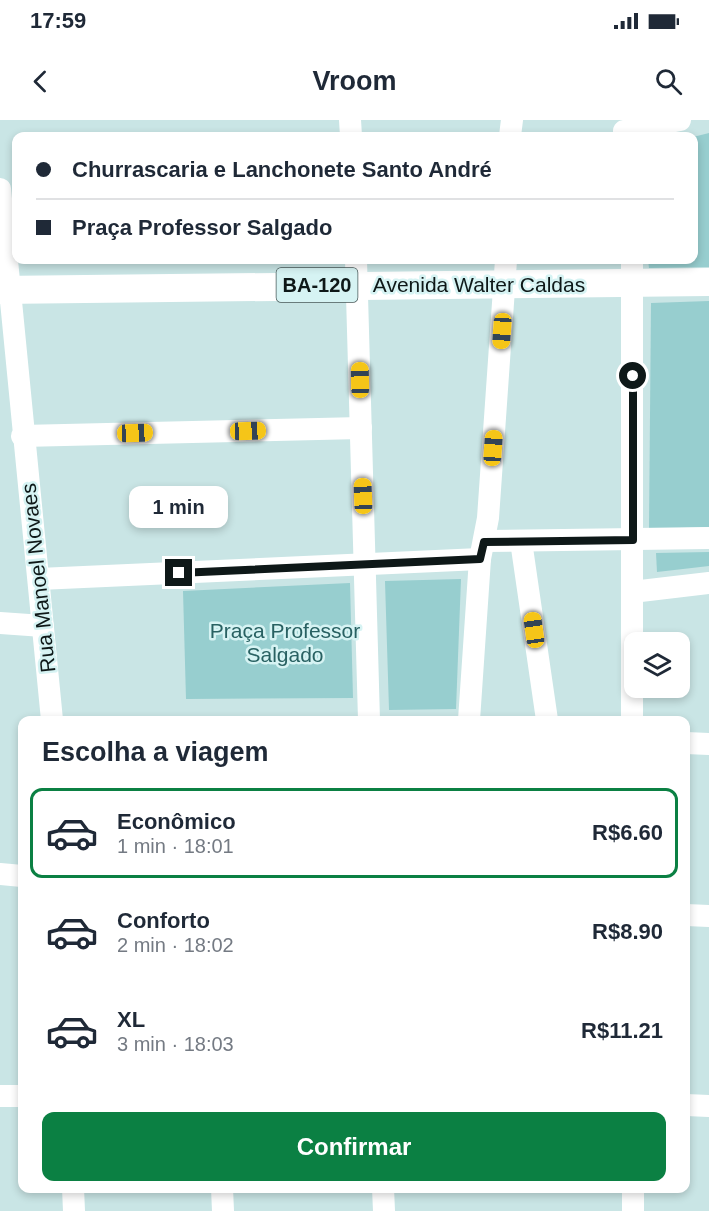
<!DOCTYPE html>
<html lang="pt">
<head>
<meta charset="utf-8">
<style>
  :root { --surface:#fff; --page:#f2f2f3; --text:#1f2937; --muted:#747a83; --line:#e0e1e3; --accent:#0b8043 }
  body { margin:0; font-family:Helvetica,sans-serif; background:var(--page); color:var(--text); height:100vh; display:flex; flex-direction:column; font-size:22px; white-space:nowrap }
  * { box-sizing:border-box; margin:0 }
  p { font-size:20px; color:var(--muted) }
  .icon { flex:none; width:33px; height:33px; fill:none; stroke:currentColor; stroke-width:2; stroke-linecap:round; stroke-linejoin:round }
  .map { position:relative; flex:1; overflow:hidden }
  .panel { position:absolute; left:18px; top:596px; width:672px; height:477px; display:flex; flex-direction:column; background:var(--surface); border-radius:12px; box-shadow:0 3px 9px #0003 }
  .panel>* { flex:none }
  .banner { position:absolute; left:12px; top:12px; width:686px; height:132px; border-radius:12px; box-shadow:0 3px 9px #0003; display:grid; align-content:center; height:132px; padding:0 24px; background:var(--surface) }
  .controls { position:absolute; left:624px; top:512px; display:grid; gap:12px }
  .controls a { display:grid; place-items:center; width:66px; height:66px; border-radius:12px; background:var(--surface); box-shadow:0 3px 9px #0003; font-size:30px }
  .end { position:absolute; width:27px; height:27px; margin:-14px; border:8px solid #0e1818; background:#fff; box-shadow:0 0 0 3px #fff }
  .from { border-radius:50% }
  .bubble { position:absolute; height:42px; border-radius:12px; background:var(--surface); box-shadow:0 3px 9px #0003; font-size:20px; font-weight:700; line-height:42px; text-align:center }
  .car { position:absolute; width:18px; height:36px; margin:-18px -9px; border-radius:8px; box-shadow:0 0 4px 2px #0007; background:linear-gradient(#f5c518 24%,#345 0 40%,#f5c518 0 76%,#345 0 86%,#f5c518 0) }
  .banner b { display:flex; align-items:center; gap:21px; height:57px; font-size:22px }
  .banner b+b { border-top:2px solid var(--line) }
  .banner i { width:15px; height:15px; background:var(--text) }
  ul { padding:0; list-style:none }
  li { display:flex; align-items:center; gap:18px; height:90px; margin:0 12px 9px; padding:0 12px; border:3px solid transparent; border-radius:12px }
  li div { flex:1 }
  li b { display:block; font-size:22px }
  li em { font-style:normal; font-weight:700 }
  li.active { border-color:var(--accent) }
  li>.icon { width:54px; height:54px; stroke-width:1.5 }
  h2 { padding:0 24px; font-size:27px; line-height:72px }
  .primary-button { display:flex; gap:12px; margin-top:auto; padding:12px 24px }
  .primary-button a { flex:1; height:69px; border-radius:12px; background:var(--accent); color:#fff; font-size:24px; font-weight:700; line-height:69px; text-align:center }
  .status { display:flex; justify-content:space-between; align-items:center; height:42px; padding:0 30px; background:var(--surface); direction:ltr }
  .status svg { height:16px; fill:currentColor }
  header { display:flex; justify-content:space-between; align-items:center; height:78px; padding:0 24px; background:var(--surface); font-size:27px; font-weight:700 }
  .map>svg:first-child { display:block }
</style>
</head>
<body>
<div class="status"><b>17:59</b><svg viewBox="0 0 49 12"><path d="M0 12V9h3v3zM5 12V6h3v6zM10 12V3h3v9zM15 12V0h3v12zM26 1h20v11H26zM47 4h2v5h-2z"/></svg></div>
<header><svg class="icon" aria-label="back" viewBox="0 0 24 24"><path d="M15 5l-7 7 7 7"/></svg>Vroom<svg class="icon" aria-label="search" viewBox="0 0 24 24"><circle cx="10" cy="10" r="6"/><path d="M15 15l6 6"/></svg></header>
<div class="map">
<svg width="709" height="1091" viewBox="0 0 709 1091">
  <rect width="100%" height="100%" fill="#c9e5e5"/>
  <g fill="#97cecf">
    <path d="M 709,13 L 709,147 L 649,148 L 648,140 L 693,140 L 693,17 Z"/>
    <path d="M 709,181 L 709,407 L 649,409 L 651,183 Z"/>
    <path d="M 709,432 L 709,446 L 657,452 L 656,433 Z"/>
    <path d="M 461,459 L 456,589 L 389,590 L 385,461 Z"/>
    <path d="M 350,463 L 353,578 L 186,579 L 183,471 Z"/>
  </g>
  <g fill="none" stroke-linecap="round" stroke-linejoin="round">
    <g stroke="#fff" stroke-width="22">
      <path d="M 350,0 L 351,16"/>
      <path d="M 624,11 L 680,0"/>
      <path d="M 510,16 L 512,0"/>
      <path d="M 0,69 L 52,600"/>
      <path d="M 356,140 L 369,600"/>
      <path d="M 22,316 L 361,308"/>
      <path d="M 484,421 L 709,418"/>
      <path d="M 521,421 L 547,600"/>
      <path d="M 39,459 L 480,439"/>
      <path d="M 632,472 L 709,463"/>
      <path d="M 0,503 L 43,506"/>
      <path d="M 469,600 L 480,439 L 488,398 L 506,140"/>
      <path d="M 632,600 L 632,140"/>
      <path d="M 686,623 L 709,624"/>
      <path d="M 0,754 L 22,756"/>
      <path d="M 686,795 L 709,796"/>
      <path d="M 0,976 L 22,976"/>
      <path d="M 686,985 L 709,986"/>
      <path d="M 73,1068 L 74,1091"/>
      <path d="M 222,1068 L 223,1091"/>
      <path d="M 383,1068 L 384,1091"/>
      <path d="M 633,1068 L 633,1091"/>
    </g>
    <path stroke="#fff" stroke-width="28" d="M 0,170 L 709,162"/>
  </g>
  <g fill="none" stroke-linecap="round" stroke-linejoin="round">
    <path stroke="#0e1818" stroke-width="8" d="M 179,453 L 480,439 L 484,422 L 633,420 L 633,256"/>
  </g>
  <g text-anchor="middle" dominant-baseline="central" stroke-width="5" stroke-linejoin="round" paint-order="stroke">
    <rect fill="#d6f3f3" stroke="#4a5a5a" stroke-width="1.5" x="276.5" y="148" width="81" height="34" rx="4.5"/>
    <g font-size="20" font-weight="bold" fill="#0e1818">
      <text x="317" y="165">BA-120</text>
    </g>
    <g font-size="21" fill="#0e1818" stroke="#d6f3f3">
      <text x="479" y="164">Avenida Walter Caldas</text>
      <text transform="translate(38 458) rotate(-96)">Rua Manoel Novaes</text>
    </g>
    <g font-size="21" fill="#286162" stroke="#d6f3f3">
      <text x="285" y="510">Praça Professor<tspan x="285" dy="24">Salgado</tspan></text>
    </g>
  </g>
</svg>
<div class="controls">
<a><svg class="icon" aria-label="layers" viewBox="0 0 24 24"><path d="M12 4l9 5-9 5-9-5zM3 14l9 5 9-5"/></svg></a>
</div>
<i class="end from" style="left:633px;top:256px"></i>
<i class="end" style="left:179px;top:453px"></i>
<div class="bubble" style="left:129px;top:366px;width:99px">1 min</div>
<i class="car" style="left:502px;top:211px;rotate:184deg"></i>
<i class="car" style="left:360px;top:260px;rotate:359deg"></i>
<i class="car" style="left:248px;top:311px;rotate:88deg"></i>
<i class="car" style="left:135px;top:313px;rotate:88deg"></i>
<i class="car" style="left:493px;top:328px;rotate:4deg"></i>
<i class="car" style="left:363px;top:376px;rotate:358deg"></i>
<i class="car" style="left:534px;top:510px;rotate:352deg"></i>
<div class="banner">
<b><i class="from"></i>Churrascaria e Lanchonete Santo André</b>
<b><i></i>Praça Professor Salgado</b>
</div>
<section class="panel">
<h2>Escolha a viagem</h2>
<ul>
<li class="active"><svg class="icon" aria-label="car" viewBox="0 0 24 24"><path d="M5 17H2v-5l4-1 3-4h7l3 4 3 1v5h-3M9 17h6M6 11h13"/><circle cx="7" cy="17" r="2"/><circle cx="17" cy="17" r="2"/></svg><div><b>Econômico</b><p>1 min · 18:01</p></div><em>R$6.60</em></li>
<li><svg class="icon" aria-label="car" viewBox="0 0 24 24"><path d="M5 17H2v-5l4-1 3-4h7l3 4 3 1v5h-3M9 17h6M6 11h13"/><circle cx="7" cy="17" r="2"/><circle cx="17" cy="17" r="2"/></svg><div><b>Conforto</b><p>2 min · 18:02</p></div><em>R$8.90</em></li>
<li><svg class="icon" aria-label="car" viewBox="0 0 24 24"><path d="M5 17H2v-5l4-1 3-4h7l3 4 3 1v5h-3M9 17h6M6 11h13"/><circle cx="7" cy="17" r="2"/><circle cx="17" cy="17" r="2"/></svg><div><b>XL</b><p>3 min · 18:03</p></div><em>R$11.21</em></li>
</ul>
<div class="primary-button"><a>Confirmar</a></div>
</section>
</div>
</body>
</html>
